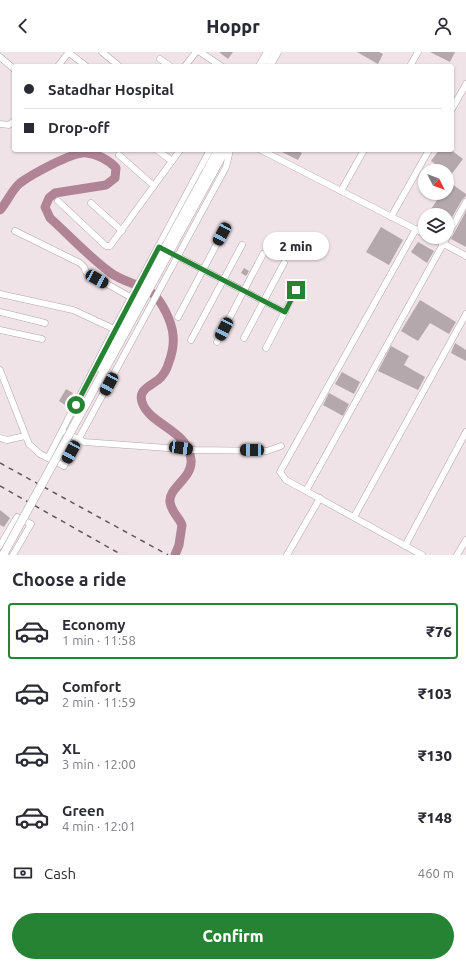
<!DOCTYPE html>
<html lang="en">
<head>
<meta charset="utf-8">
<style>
  :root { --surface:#fff; --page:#f7f7f7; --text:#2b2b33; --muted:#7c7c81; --line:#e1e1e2; --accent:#278334 }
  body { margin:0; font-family:Ubuntu,sans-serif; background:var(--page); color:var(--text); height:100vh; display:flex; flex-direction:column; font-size:15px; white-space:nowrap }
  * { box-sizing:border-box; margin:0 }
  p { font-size:13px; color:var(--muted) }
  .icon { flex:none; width:22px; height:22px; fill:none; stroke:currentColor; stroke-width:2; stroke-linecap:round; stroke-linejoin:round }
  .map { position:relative; height:503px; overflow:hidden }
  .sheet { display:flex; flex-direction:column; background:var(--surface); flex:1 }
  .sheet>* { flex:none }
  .banner { position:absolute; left:12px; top:12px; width:442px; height:88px; border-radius:4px; box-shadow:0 1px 3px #0004; display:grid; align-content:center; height:88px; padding:0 12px; background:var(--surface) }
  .needle { width:26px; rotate:132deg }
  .buttons { position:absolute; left:418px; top:112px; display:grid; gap:8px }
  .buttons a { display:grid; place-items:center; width:36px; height:36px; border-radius:50%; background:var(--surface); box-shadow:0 1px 3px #0004; font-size:20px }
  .end { position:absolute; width:18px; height:18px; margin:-9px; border:5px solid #278334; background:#fff; box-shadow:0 0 0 2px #fff }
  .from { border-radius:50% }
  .bubble { position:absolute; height:28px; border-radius:14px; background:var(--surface); box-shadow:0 1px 3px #0004; font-size:13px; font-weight:800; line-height:28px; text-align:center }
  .car { position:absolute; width:12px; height:24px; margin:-12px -6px; border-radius:5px; box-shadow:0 0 3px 1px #0007; background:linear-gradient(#222 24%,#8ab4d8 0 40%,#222 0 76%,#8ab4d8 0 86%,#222 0) }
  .banner b { display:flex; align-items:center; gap:14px; height:38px; font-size:15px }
  .banner b+b { border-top:1px solid var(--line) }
  .banner i { width:10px; height:10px; background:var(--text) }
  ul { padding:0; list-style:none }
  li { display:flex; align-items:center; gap:12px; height:56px; margin:0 8px 6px; padding:0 4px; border:2px solid transparent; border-radius:4px }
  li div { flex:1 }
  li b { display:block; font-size:15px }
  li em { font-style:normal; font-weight:800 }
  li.selected { border-color:var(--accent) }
  li>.icon { width:36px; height:36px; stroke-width:1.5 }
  h2 { padding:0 12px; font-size:18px; line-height:48px }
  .pay { display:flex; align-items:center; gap:10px; height:44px; padding:0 12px; font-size:15px }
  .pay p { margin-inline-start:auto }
  .cta { display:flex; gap:8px; margin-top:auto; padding:8px 12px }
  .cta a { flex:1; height:46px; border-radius:24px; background:var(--accent); color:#fff; font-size:16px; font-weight:800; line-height:46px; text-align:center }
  header { display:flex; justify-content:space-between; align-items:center; height:52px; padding:0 12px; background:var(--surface); font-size:18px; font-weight:800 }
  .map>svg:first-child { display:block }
</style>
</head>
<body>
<header><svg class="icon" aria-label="back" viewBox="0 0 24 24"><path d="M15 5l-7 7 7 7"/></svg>Hoppr<svg class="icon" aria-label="person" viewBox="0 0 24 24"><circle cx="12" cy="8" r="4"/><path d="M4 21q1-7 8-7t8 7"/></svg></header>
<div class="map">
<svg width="466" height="503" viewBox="0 0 466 503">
  <rect width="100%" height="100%" fill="#f0e3e7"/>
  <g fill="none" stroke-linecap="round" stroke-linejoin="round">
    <path stroke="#b08494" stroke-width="9" d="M 0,158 C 8,149 11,139 20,131 C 31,123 73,99 87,101 C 97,102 109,108 116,116 L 115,126 L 106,133 L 55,141 L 49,146 L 45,155 L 50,166 C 70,184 89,205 111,221 C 123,230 140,232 152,241 C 162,249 172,270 173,283 C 174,292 172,302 169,310 C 167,317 163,324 158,328 C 150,334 138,338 142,350 C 149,373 189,378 191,408 C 193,426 168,436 170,450 C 171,460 179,465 182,473 L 179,493 L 175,503"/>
  </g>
  <g fill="#b5a8ac">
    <path d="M 219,0 L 233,0 L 228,7 Z"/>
    <path d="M 357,0 L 379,0 L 383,2 L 378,12 Z"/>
    <path d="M 430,0 L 455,0 L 450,10 Z"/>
    <path d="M 278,98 L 301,98 L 300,100 L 302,101 L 298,108 Z"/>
    <path d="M 439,98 L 451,98 L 463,107 L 451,123 L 431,109 Z"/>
    <path d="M 449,130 L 466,142 L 466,144 L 462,148 L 447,174 L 447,163 L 427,163 L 442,141 L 447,141 Z"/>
    <path d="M 466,159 L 466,195 L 451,187 Z"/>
    <path d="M 381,175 L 403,188 L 389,213 L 366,200 Z"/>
    <path d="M 418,190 L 434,199 L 427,211 L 411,200 Z"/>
    <path d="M 244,216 L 249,219 L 246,224 L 241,221 Z"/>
    <path d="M 420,248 L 456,270 L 449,282 L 430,271 L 418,289 L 401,279 Z"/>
    <path d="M 455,291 L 466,298 L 466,309 L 451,301 Z"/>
    <path d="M 391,294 L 409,304 L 404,313 L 425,325 L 418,338 L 378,319 Z"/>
    <path d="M 342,320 L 360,330 L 354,342 L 335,332 Z"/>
    <path d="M 66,337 L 73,341 L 65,353 L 59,349 Z"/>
    <path d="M 329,341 L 349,352 L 343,364 L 323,353 Z"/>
    <path d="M 0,458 L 10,466 L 4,475 L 0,473 Z"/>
  </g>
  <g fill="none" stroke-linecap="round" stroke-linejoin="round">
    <defs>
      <g id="minor">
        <path d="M 68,0 L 86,14"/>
        <path d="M 102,0 L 119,14"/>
        <path d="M 200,0 L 221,14"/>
        <path d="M 0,5 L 14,17"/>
        <path d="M 160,7 L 170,14"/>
        <path d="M 58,14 L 69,0"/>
        <path d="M 185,14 L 196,0"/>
        <path d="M 410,14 L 418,0"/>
        <path d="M 452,57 L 466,32"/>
        <path d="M 0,72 L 9,73 L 14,69"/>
        <path d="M 157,98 L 172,109"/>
        <path d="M 261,98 L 425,182"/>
        <path d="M 119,103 L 154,134"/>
        <path d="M 341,139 L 364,98"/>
        <path d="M 58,149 L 106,194 L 110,194 L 180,98"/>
        <path d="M 91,151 L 122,179"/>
        <path d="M 391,165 L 429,98"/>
        <path d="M 416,177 L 280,420 L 286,428 L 422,503"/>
        <path d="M 15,179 L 80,211 L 84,215 L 86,220 L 132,246"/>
        <path d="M 447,184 L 466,150"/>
        <path d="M 431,185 L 466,204"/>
        <path d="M 165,198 L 285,260"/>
        <path d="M 0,242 L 73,258 L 114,277"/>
        <path d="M 0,260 L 45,271"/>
        <path d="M 178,265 L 222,182"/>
        <path d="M 0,278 L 42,287"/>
        <path d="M 244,286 L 284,211"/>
        <path d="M 191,288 L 242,193"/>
        <path d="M 217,290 L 263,202"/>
        <path d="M 266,296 L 296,238"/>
        <path d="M 0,318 L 29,392 L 40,402 L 64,414 L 226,115 L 230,98"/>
        <path d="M 66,381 L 84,390 L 195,398 L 267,399 L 281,394"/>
        <path d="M 0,386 L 7,388 L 25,384"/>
        <path d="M 48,406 L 114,277 L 210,98"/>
        <path d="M 306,439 L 447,185"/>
        <path d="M 354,465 L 466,262"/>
        <path d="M 0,494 L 17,465 L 31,472 L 13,503"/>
        <path d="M 405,494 L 466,380"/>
        <path d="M 287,503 L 320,446"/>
        <path d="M 457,503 L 466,488"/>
      </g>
      <g id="major">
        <path d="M 260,14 L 268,0"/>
        <path d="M 269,14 L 277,0"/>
        <path d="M 207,119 L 218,98"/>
        <path d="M 212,122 L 225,98"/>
      </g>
    </defs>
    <use href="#minor" stroke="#b2a5a9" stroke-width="7"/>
    <use href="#major" stroke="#b2a5a9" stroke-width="9"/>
    <use href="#minor" stroke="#fff" stroke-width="6"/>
    <use href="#major" stroke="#fff" stroke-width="8"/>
    <g stroke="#5d5759" stroke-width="1.5" stroke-dasharray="5 5" stroke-linecap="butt">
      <path d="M 0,411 L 168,503"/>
      <path d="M 0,434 L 122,503"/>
    </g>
    <defs>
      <g id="major-bridge">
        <path d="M 100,315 L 207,119"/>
        <path d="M 3,503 L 212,122"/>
      </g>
    </defs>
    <use href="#major-bridge" stroke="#b2a5a9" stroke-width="9" stroke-linecap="butt"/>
    <use href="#major-bridge" stroke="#fff" stroke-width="8"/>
  </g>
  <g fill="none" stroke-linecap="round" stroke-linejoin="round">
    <path stroke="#278334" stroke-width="5" d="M 76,353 L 159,195 L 285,260 L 296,238"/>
  </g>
</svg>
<div class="buttons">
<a><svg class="needle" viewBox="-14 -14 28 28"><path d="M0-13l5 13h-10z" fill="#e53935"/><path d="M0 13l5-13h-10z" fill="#7c7c81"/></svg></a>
<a><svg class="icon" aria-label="layers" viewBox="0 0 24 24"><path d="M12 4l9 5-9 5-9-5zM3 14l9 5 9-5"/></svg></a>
</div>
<i class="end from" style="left:76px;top:353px"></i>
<i class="end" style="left:296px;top:238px"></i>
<div class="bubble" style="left:263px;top:180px;width:66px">2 min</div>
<i class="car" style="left:222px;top:182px;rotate:208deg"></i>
<i class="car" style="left:97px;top:227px;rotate:119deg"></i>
<i class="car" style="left:224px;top:277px;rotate:207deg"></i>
<i class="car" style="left:109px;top:332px;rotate:208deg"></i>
<i class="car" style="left:181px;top:396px;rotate:98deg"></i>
<i class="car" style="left:252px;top:398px;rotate:270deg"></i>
<i class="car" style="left:71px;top:400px;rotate:208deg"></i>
<div class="banner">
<b><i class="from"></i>Satadhar Hospital</b>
<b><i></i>Drop-off</b>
</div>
</div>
<section class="sheet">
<h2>Choose a ride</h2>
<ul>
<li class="selected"><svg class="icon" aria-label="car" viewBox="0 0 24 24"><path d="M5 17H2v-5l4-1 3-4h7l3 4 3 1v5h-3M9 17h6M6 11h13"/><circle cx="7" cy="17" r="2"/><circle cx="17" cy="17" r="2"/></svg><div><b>Economy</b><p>1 min · 11:58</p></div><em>₹76</em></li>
<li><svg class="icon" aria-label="car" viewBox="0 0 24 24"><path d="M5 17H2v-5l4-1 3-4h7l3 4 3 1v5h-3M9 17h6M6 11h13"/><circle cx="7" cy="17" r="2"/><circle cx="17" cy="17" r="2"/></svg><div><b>Comfort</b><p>2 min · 11:59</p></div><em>₹103</em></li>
<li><svg class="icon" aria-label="car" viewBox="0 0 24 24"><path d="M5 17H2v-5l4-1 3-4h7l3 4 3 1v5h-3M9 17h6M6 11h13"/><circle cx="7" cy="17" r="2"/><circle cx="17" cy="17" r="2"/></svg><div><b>XL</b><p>3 min · 12:00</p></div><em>₹130</em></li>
<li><svg class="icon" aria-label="car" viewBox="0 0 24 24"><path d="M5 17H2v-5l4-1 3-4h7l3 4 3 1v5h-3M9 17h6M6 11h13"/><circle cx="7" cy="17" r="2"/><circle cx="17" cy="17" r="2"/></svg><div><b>Green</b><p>4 min · 12:01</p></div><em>₹148</em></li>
</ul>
<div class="pay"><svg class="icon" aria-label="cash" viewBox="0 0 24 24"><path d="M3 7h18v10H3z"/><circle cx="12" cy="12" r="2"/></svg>Cash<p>460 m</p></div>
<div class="cta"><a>Confirm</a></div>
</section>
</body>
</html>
